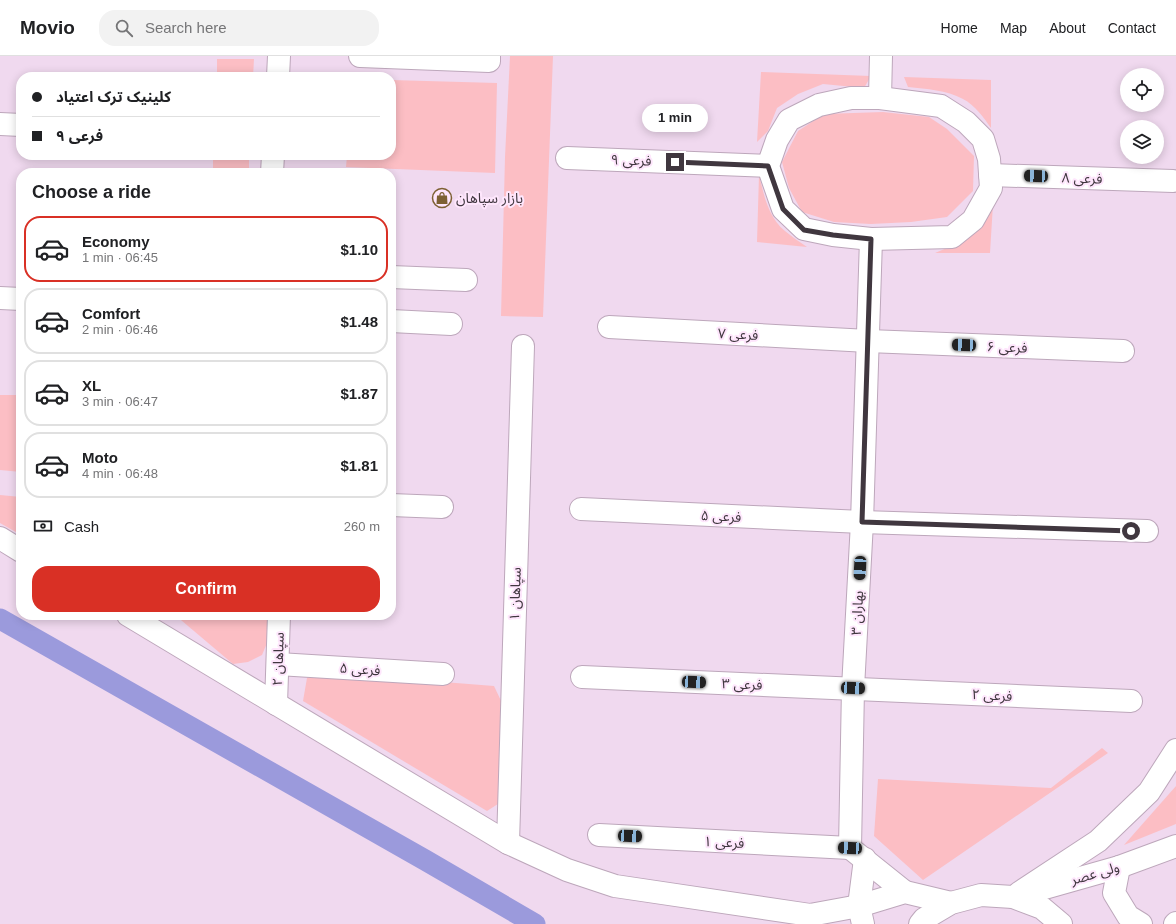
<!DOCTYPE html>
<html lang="en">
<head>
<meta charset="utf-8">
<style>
  :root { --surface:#fff; --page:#f2f2f2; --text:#202124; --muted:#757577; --line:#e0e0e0; --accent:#d93025 }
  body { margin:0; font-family:Arial,"Noto Sans Arabic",sans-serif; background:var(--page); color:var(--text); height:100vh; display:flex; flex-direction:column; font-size:15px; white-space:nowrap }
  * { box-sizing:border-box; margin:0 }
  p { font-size:13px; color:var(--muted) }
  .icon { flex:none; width:22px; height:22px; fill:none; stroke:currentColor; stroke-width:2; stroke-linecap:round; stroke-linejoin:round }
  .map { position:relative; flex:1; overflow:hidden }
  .panel { position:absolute; left:16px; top:112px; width:380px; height:452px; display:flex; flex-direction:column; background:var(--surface); border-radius:16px; box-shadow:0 2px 10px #0003 }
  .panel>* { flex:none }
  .banner { position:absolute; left:16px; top:16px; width:380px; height:88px; border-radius:16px; box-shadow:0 2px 10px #0003; display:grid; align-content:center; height:88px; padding:0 16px; background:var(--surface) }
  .controls { position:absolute; left:1120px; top:12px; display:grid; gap:8px }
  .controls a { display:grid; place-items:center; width:44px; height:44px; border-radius:50%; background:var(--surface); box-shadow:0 2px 10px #0003; font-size:20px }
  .end { position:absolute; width:18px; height:18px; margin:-9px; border:5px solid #40373f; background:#fff; box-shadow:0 0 0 2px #fff }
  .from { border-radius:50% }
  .bubble { position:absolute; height:28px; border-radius:14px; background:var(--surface); box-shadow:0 2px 10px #0003; font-size:13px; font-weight:700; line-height:28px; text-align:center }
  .car { position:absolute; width:12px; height:24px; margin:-12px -6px; border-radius:5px; box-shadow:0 0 3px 1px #0007; background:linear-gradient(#222 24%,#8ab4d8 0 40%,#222 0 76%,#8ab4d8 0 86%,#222 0) }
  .banner b { display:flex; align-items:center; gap:14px; height:38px; font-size:15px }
  .banner b+b { border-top:1px solid var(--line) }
  .banner i { width:10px; height:10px; background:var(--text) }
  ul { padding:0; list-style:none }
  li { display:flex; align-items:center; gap:12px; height:66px; margin:0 8px 6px; padding:0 8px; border:2px solid var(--line); border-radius:16px }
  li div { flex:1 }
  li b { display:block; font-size:15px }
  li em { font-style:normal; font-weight:700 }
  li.selected { border-color:var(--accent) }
  li>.icon { width:36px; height:36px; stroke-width:1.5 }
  h2 { padding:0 16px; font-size:18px; line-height:48px }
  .pay { display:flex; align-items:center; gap:10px; height:44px; padding:0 16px; font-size:15px }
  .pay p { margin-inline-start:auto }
  .button { display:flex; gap:8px; margin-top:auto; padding:8px 16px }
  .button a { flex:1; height:46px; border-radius:16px; background:var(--accent); color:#fff; font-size:16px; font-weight:700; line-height:46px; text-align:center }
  header { display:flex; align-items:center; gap:24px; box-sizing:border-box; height:56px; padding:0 20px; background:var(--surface); border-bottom:1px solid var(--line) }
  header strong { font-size:19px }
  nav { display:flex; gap:22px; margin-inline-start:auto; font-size:14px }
  .search { width:280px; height:36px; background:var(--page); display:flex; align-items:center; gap:10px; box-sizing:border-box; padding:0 14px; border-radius:16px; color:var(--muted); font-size:15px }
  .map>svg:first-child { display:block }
</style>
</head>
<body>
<header>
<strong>Movio</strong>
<div class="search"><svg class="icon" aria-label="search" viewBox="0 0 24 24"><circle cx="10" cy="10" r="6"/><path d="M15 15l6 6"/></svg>Search here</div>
<nav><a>Home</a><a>Map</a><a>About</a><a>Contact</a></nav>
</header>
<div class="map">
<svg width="1176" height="868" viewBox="0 0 1176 868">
  <rect width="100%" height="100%" fill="#f0d9ef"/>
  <g fill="#fcbec4">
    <path d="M 510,0 L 553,0 L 543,261 L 501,260 L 505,101 Z"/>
    <path d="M 217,3 L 254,3 L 253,21 L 217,21 Z"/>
    <path d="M 761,16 L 871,20 L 864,32 L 823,28 L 798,38 L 777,52 L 768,75 L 757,86 Z"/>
    <path d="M 904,21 L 991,24 L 991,72 C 984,62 975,49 963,43 C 946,34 927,33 908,31 Z"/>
    <path d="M 391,24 L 497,27 L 495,117 L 346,111 L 347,99 L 391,99 Z"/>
    <path d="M 883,56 L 929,61 L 947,73 L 974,100 L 973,135 L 947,161 L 911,166 L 871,168 L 834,166 L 802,156 L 789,132 L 782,106 L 798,75 L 824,58 Z"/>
    <rect x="213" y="99" width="36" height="18"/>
    <path d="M 759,119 C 764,139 768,161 785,175 C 792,181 800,186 807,191 L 757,186 Z"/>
    <path d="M 993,148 L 990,197 L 935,197 L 968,183 L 983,167 Z"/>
    <path d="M 0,339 L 21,339 L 21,416 L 0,414 Z"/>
    <path d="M 0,439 L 21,441 L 21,479 L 0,467 Z"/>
    <path d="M 175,559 L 267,559 L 270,580 L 262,599 L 248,606 L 233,608 Z"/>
    <path d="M 317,616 L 494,630 L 503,649 L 501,746 L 487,755 L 303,645 L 307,622 Z"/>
    <path d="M 1102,692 L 1108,697 L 923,824 L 874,780 L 878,723 L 1051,732 Z"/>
    <path d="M 1176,730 L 1176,768 L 1124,789 Z"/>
  </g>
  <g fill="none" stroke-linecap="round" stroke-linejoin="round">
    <path stroke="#9b9adc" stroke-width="21" d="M 0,563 L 425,804 L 535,868"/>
    <defs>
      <g id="minor">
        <path d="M 360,0 L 489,5 L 489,0"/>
        <path d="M 278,21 L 279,0"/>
        <path d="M 851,42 L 880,42 L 941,50 L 966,66 L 983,83 L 989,103 L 991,132 L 973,164 L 952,181 L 871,183 L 833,179 L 804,173 L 783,153 L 768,110 L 777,84 L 789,64 L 819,49 Z"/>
        <path d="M 880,42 L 881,0"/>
        <path d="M 0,68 L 21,69"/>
        <path d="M 567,102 L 768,110"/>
        <path d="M 272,117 L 273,99"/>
        <path d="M 990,119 L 1173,125"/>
        <path d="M 871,183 L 862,466 L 853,632 L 850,792 L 905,836"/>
        <path d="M 391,221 L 466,224"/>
        <path d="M 0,242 L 21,243"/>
        <path d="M 391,265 L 451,268"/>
        <path d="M 609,271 L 868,285 L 1123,295"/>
        <path d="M 391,449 L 442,451"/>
        <path d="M 581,453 L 862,466 L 1147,475"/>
        <path d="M 0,482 L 21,495"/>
        <path d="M 128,559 L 508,787 L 567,814 L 615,830 L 810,859 L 859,850 L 905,836 L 951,847"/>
        <path d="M 278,608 L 443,618"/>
        <path d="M 582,621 L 1131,645"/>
        <path d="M 276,648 L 279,559"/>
        <path d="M 599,779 L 850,792"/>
        <path d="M 508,787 L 523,290"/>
        <path d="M 1019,837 L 1098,785 L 1149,736 L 1176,694"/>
        <path d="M 863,868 L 859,850 L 865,803"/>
      </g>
      <g id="major">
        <path d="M 1119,811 L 1114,837 L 1128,860 L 1141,868"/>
        <path d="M 1013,841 L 1119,811 L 1176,790"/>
        <path d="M 920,868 L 924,863 L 951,847 L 981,839 L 1013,841 L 1042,852 L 1061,868"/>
        <path d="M 1175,868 L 1176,867"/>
      </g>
    </defs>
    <use href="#minor" stroke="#bda7bb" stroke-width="24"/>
    <use href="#major" stroke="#bda7bb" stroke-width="24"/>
    <use href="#minor" stroke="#fff" stroke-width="22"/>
    <use href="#major" stroke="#fff" stroke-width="22"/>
  </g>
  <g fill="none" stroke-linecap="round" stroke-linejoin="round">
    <path stroke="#40373f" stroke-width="5" d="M 675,106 L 768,110 L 783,153 L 804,174 L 833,179 L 871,183 L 862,466 L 1131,475"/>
  </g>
  <defs>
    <symbol id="shop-ring" viewBox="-11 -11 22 22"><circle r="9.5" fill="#fee6fc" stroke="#7d6033" stroke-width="1.5"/><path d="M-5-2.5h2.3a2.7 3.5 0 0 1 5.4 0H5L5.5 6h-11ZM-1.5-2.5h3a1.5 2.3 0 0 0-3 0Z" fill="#7d6033"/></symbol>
  </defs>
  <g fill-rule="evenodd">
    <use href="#shop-ring" x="431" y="131" width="22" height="22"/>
  </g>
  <g text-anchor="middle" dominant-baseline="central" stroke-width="4" stroke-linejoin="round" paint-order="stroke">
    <g font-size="14" fill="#40373f" stroke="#fee6fc">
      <text transform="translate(631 104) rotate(2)">فرعی ۹</text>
      <text transform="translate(1082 122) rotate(2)">فرعی ۸</text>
      <text transform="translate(738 278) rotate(3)">فرعی ۷</text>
      <text transform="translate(1007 291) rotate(2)">فرعی ۶</text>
      <text transform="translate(721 460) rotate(3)">فرعی ۵</text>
      <text transform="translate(515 538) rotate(-88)">سپاهان ۱</text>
      <text transform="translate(857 557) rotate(-87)">بهاران ۳</text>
      <text transform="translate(278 603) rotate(-88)">سپاهان ۲</text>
      <text transform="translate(360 613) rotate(4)">فرعی ۵</text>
      <text transform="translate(742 628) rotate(2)">فرعی ۳</text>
      <text transform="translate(992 639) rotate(3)">فرعی ۲</text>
      <text transform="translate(724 786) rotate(3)">فرعی ۱</text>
      <text transform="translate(1095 817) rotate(-16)">ولی عصر</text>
    </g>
    <g font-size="14" fill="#40373f" stroke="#fee6fc" text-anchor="start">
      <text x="456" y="142">بازار سپاهان</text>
    </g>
  </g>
</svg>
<div class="controls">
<a><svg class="icon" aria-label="locate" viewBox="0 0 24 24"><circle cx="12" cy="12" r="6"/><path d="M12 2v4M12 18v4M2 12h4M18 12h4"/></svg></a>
<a><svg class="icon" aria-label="layers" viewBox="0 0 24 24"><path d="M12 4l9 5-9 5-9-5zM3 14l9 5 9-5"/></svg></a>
</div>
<i class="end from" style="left:1131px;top:475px"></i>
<i class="end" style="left:675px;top:106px"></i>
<div class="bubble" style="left:642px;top:48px;width:66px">1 min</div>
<i class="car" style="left:1036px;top:120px;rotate:272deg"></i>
<i class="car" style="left:964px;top:289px;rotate:272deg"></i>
<i class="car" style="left:860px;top:512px;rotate:183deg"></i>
<i class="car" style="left:694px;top:626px;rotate:93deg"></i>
<i class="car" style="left:853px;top:632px;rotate:93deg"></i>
<i class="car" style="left:630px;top:780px;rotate:93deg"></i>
<i class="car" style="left:850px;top:792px;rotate:273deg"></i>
<div class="banner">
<b><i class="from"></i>کلینیک ترک اعتیاد</b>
<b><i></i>فرعی ۹</b>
</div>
<section class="panel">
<h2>Choose a ride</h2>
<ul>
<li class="selected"><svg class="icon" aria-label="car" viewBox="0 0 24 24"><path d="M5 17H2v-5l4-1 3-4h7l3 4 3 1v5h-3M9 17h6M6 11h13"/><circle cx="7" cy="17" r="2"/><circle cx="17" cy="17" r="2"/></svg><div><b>Economy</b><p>1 min · 06:45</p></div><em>$1.10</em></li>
<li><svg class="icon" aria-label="car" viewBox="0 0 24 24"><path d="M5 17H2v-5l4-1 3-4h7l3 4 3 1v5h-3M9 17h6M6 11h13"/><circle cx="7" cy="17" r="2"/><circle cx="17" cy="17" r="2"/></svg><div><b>Comfort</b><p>2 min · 06:46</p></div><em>$1.48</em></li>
<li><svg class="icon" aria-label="car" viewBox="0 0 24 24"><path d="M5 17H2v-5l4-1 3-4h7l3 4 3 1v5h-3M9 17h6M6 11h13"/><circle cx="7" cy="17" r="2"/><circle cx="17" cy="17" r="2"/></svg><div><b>XL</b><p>3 min · 06:47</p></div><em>$1.87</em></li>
<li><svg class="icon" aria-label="car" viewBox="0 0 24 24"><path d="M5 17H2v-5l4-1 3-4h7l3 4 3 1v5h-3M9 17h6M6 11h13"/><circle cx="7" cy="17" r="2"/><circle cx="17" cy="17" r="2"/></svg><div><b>Moto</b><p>4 min · 06:48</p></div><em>$1.81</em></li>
</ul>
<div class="pay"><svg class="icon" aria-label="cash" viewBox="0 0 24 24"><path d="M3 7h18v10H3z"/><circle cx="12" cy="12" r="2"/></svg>Cash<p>260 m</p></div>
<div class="button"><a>Confirm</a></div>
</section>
</div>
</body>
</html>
